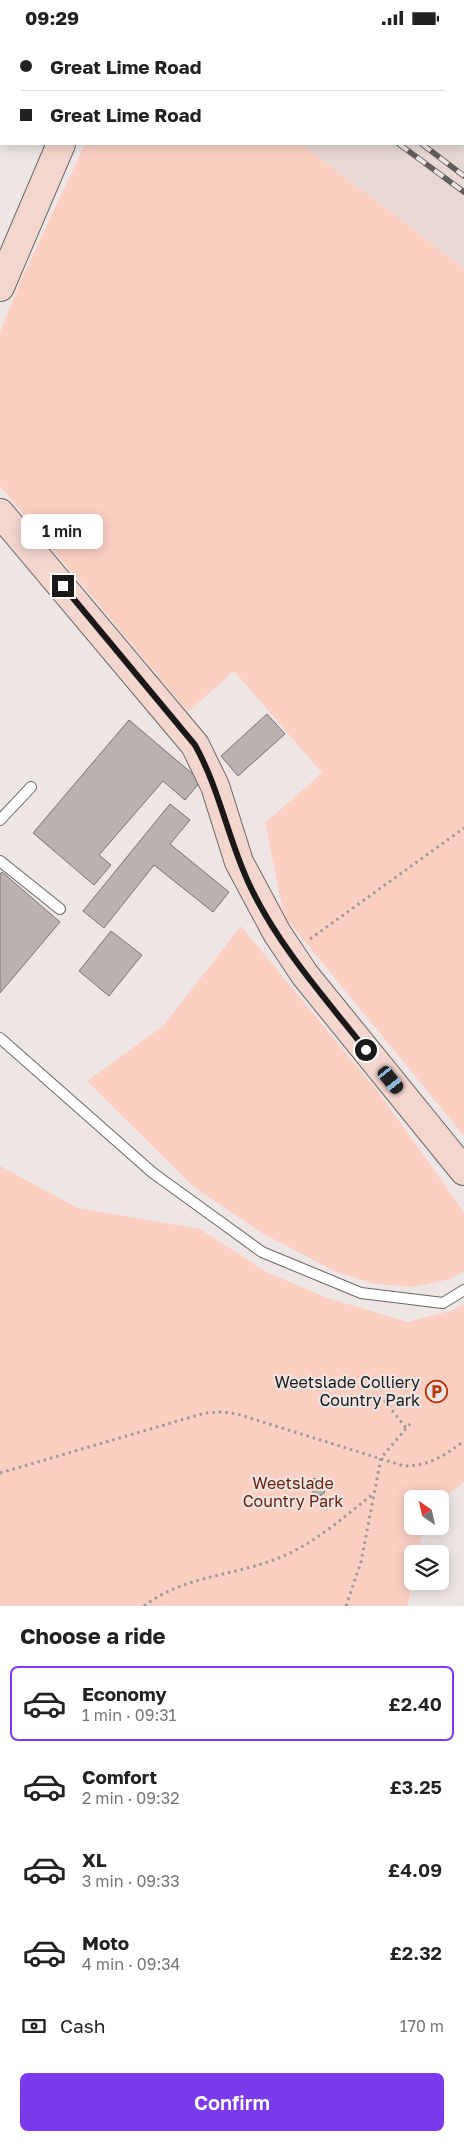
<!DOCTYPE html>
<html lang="en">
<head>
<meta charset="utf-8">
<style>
  :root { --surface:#fff; --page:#f6f6f6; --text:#222; --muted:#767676; --line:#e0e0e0; --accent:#7c3aed }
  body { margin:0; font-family:"Golos Text",sans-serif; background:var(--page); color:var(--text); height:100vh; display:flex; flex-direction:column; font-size:19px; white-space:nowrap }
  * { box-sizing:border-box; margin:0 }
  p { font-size:16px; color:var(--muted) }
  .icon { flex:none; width:28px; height:28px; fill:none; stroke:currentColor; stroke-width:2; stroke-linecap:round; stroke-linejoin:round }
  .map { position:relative; height:1571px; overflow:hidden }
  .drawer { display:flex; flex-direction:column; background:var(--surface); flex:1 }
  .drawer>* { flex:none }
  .top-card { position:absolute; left:0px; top:0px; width:465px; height:110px; box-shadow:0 2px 12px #0003; display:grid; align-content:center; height:110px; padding:0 20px; background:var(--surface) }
  .needle { width:32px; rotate:326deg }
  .tools { position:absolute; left:404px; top:1455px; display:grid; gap:10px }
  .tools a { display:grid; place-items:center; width:45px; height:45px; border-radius:8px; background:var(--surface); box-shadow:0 2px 12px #0003; font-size:25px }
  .end { position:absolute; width:22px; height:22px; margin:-11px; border:6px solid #1b1818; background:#fff; box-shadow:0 0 0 2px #fff }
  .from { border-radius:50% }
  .bubble { position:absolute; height:35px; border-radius:8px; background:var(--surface); box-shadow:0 2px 12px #0003; font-size:16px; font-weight:600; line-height:35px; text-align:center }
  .car { position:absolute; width:15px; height:30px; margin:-15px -8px; border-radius:6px; box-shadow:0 0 4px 1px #0007; background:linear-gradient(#222 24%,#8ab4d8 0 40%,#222 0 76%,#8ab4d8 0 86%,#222 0) }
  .top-card b { display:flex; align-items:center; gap:18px; height:48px; font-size:19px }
  .top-card b+b { border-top:1px solid var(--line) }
  .top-card i { width:12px; height:12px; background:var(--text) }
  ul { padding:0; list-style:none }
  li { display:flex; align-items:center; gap:15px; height:75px; margin:0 10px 8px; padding:0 10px; border:2px solid transparent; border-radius:8px }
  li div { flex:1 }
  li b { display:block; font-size:19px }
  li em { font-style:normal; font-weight:600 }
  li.on { border-color:var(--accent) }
  li>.icon { width:45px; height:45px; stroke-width:1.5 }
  h2 { padding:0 20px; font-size:22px; line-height:60px }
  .pay { display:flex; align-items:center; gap:12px; height:55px; padding:0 20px; font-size:19px }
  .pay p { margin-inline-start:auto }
  .primary-button { display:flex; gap:10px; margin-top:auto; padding:10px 20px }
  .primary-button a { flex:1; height:58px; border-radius:8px; background:var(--accent); color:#fff; font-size:20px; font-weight:600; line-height:58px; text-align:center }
  .status { display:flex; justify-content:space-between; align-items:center; height:35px; padding:0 25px; background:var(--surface); direction:ltr }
  .status svg { height:14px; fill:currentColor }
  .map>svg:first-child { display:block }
</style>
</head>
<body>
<div class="status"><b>09:29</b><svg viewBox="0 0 49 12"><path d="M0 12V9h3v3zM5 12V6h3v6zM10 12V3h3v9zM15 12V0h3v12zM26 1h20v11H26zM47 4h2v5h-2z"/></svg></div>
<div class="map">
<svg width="464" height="1571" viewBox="0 0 464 1571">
  <rect width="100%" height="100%" fill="#eee6e4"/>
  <g fill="#e7d8d3">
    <path d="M 159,0 L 382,0 L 384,1 L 160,1 Z"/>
    <path d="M 464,60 L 464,233 L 302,109 L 464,109 Z"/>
  </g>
  <g fill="#fbd0c3">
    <path d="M 85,109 L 302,109 L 464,233 L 464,1101 L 284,881 L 265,788 L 322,738 L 234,636 L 188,677 L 0,451 L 0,297 L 20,247 Z"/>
    <path d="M 241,891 L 379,1058 L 464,1177 L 464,1237 L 450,1244 L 414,1252 L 375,1249 L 336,1237 L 262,1198 L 195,1153 L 87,1046 L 163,991 Z"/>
    <path d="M 0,1131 L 78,1173 L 200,1194 L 268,1238 L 328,1263 L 408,1287 L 456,1274 L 464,1269 L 464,1447 L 440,1466 L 440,1464 L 412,1464 L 412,1491 L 424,1491 L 417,1519 L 412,1519 L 412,1541 L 408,1571 L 0,1571 Z"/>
  </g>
  <g fill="#b9b2b0" stroke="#7a7372">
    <path d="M 267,679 L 285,699 L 238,741 L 221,721 Z"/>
    <path d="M 129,685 L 201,746 L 185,765 L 163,746 L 99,820 L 111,830 L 94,850 L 33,798 Z"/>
    <path d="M 170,769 L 190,785 L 170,809 L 229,857 L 213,877 L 154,830 L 104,893 L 83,876 Z"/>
    <path d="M 2,837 L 60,887 L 0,958 L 0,839 Z"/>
    <path d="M 111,896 L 142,920 L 109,961 L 79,936 Z"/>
    <path d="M 315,1443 L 325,1457 L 317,1463 L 307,1448 Z"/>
  </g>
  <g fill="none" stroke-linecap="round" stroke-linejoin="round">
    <defs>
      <g id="service">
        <path d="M 0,785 L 31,752"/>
        <path d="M 0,826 L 60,874"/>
        <path d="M 0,1003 L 153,1138 L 262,1217 L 361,1258 L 443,1268 L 464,1255"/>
      </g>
      <g id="secondary">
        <path d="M 107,1 L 108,0"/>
        <path d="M 0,252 L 61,109"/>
        <path d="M 0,478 L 195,710 L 215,751 L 239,827 L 277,898 L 305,940 L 464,1136"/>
      </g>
    </defs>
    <use href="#service" stroke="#6c6664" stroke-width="12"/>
    <use href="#secondary" stroke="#6c6664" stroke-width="30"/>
    <g stroke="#9d9796" stroke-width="3" stroke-dasharray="2.5 4" stroke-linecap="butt">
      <path d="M 310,904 L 464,793"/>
      <path d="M 391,1361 L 385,1366 L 406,1393"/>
      <path d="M 0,1438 L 205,1378 L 222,1377 L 237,1379 L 404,1431 C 429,1431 444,1421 464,1406"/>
      <path d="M 144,1571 C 184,1540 236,1541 281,1522 C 315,1508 344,1482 373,1459"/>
      <path d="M 346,1571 L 361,1527 L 381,1423 L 410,1389"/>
    </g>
    <use href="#service" stroke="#fff" stroke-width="10"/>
    <use href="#secondary" stroke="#f3d6ce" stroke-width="28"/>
    <defs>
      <g id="rail">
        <path d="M 255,0 L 256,1"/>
        <path d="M 277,0 L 279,1"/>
        <path d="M 399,109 L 464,157"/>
        <path d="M 422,109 L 464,141"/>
      </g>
    </defs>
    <use href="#rail" stroke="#625d5d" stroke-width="5.5"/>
    <use href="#rail" stroke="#eee6e4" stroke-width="4" stroke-dasharray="11" stroke-linecap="butt"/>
  </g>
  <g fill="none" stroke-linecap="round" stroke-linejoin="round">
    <path stroke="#1b1818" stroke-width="6" d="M 63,551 L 195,710 C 220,755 228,805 250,851 C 279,912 325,963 366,1015"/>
  </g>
  <defs>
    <symbol id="parking-ring" viewBox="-11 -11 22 22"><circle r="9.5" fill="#eee6e4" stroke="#ba3100" stroke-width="1.5"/><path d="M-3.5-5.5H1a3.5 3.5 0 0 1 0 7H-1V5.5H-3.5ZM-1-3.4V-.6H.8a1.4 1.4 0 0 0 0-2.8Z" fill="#ba3100"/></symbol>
  </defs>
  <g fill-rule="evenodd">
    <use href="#parking-ring" x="424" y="1344" width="25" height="25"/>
  </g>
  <g text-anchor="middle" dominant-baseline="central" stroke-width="4" stroke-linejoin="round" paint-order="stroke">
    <g font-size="16" fill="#1b1818" stroke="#eee6e4" text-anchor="end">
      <text x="420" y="1347">Weetslade Colliery<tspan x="420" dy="18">Country Park</tspan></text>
    </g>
    <g font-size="16" fill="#6d210b" stroke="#eee6e4">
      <text x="293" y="1448">Weetslade<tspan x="293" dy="18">Country Park</tspan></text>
    </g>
  </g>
</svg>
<div class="tools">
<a><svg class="needle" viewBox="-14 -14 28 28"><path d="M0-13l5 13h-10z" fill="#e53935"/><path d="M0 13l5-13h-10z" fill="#767676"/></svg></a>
<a><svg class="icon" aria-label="layers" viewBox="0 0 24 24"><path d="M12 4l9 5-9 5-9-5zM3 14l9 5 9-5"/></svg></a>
</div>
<i class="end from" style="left:366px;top:1015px"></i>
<i class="end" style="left:63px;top:551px"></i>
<div class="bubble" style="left:21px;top:479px;width:82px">1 min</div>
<i class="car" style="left:391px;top:1045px;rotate:141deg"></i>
<div class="top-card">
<b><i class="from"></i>Great Lime Road</b>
<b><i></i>Great Lime Road</b>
</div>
</div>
<section class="drawer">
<h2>Choose a ride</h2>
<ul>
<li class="on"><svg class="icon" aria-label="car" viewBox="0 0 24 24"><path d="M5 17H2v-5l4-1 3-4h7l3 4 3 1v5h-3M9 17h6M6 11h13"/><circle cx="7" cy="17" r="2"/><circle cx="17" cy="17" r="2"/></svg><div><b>Economy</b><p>1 min · 09:31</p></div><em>£2.40</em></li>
<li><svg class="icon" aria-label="car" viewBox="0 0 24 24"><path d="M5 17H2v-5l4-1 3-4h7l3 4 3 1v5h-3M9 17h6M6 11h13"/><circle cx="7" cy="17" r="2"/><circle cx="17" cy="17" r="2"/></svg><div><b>Comfort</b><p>2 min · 09:32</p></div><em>£3.25</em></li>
<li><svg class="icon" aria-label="car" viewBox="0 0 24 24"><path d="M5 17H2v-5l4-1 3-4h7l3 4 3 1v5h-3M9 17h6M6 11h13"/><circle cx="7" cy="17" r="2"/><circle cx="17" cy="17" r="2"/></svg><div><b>XL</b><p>3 min · 09:33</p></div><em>£4.09</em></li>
<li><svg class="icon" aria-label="car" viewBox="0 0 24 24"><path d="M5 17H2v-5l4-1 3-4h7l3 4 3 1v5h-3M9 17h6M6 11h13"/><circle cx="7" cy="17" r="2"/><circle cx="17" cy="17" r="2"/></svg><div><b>Moto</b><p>4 min · 09:34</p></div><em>£2.32</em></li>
</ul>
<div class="pay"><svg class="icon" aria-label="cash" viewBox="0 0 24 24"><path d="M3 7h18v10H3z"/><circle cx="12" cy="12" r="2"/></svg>Cash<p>170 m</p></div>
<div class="primary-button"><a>Confirm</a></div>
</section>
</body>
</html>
